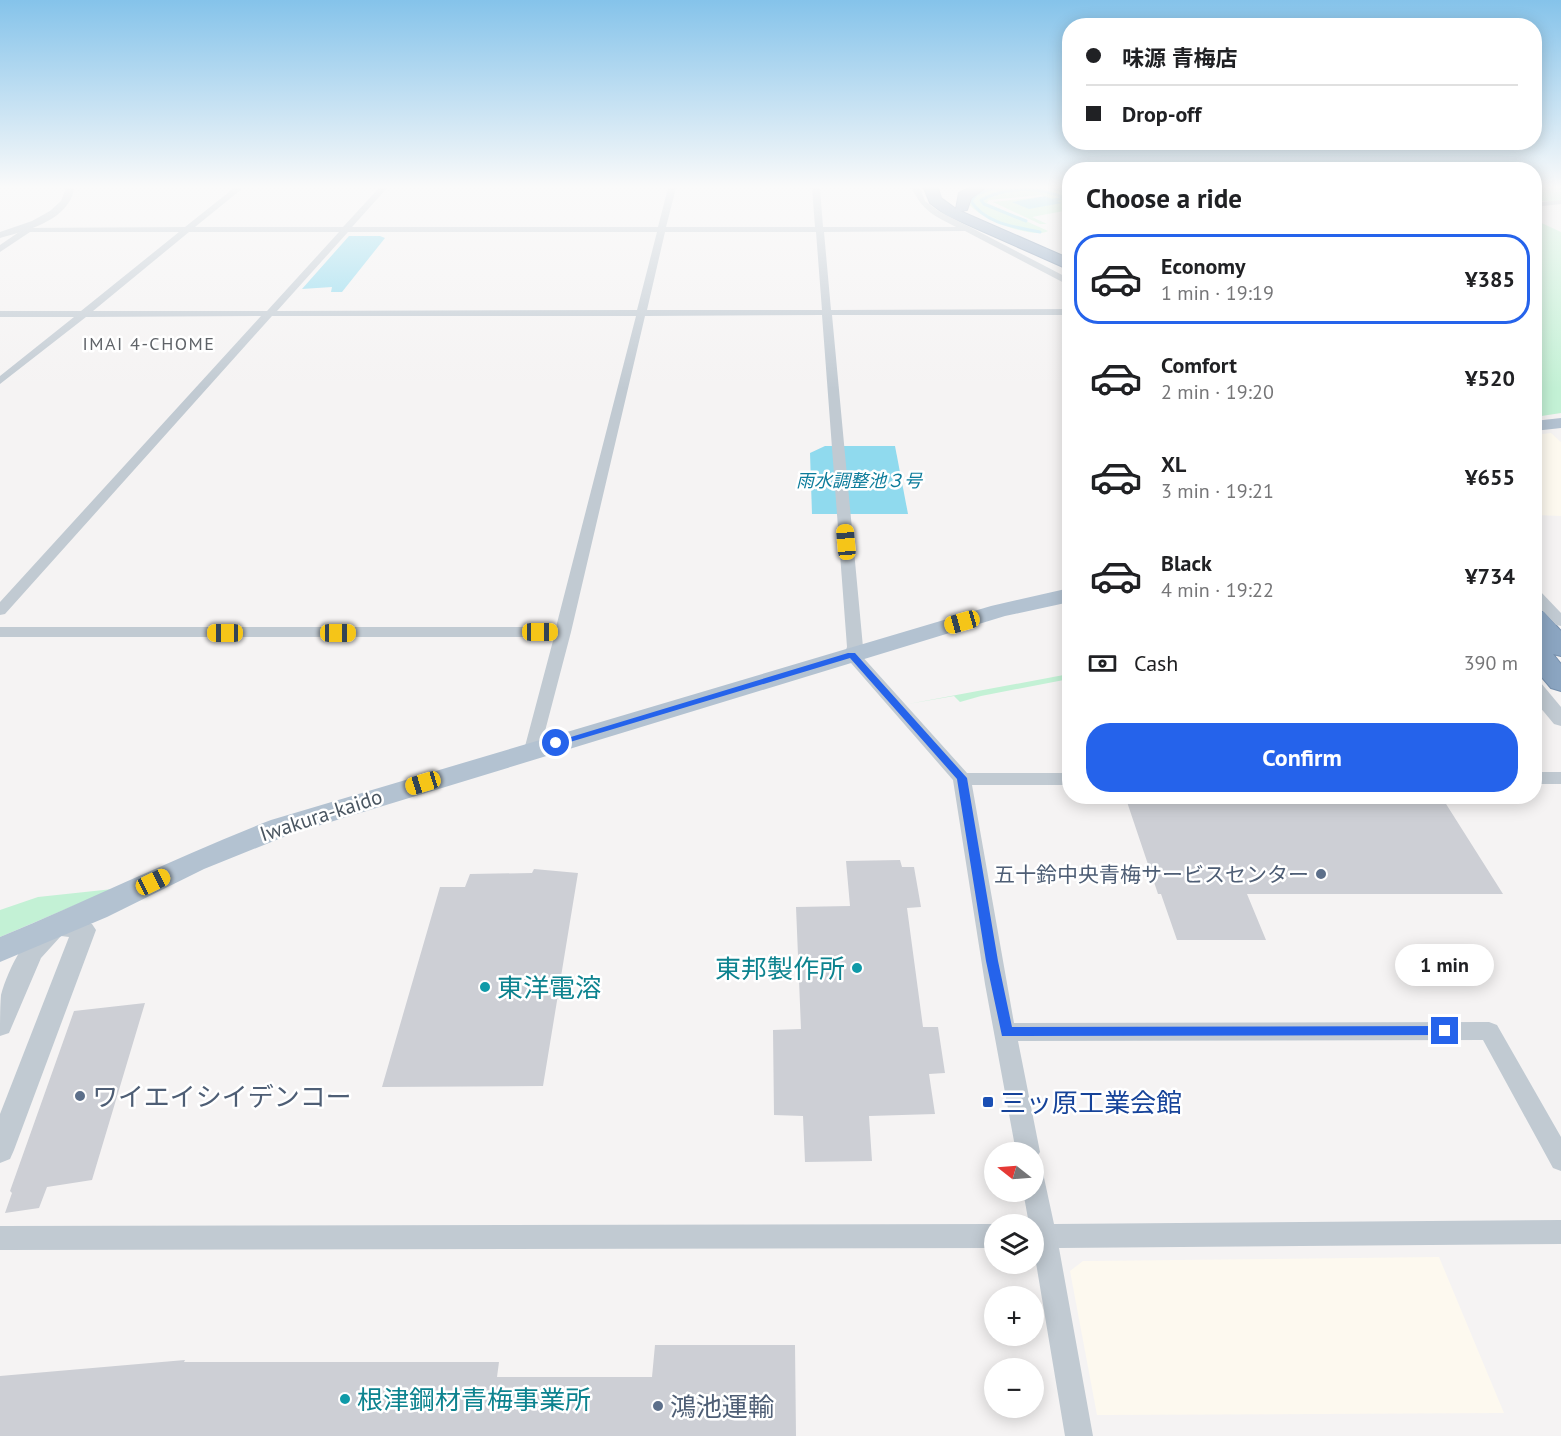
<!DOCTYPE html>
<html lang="en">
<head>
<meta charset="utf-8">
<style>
  :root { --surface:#fff; --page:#f6f6f6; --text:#202124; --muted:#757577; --line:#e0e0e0; --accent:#2563eb }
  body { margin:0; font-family:"PT Sans","Noto Sans JP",sans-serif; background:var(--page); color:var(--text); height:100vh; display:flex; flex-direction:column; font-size:22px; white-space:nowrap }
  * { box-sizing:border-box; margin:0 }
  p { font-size:20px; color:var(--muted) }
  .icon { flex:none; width:33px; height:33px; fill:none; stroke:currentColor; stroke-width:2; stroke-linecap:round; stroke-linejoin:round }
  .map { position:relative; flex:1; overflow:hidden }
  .panel { position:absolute; left:1062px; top:162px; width:480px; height:642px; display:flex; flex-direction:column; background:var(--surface); border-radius:24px; box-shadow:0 3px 15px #0003 }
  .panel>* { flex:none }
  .banner { position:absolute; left:1062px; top:18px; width:480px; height:132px; border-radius:24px; box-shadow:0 3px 15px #0003; display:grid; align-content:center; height:132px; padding:0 24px; background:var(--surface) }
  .needle { width:39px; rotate:287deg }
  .tools { position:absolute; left:984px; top:1142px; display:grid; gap:12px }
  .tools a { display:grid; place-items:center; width:60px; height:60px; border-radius:50%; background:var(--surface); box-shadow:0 3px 15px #0003; font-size:30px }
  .end { position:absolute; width:27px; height:27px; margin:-14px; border:8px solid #2563eb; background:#fff; box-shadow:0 0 0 3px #fff }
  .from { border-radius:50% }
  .bubble { position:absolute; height:42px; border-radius:21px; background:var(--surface); box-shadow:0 3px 15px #0003; font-size:20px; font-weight:800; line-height:42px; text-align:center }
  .car { position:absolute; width:18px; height:36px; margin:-18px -9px; border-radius:8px; box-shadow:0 0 4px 2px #0007; background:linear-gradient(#f5c518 24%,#345 0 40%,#f5c518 0 76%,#345 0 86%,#f5c518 0) }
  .banner b { display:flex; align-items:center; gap:21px; height:57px; font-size:22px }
  .banner b+b { border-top:2px solid var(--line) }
  .banner i { width:15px; height:15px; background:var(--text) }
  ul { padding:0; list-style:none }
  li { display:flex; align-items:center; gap:18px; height:90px; margin:0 12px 9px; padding:0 12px; border:3px solid transparent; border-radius:24px }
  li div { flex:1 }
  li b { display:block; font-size:22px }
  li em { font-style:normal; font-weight:800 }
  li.current { border-color:var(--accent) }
  li>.icon { width:54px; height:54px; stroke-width:1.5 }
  h2 { padding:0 24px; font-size:27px; line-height:72px }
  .pay { display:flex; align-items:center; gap:15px; height:66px; padding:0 24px; font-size:22px }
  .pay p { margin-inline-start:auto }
  .cta { display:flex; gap:12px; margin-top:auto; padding:12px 24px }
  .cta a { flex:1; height:69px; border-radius:24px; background:var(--accent); color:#fff; font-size:24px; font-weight:800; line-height:69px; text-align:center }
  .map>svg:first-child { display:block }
</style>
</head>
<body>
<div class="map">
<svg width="1561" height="1436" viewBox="0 0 1561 1436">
  <rect width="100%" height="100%" fill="#f5f3f3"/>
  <g fill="#fdf9ef">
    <path d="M 1551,433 L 1561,442 L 1561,516 L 1535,515 L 1534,435 Z"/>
    <path d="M 1439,1257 L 1504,1413 L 1097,1415 L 1070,1271 L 1083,1261 Z"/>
  </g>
  <g fill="#c3f1d5">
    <path d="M 988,188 L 1069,190 L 1069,210 L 1032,217 L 1047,224 L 1040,224 L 993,202 L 1040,197 L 1013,202 L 1061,203 L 1041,195 L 989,200 L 987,203 L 991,205 L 1048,231 C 1033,240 978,218 968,203 L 970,197 Z"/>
    <path d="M 1535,188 L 1560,188 L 1561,190 L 1557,191 L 1561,192 L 1561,201 L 1535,201 Z"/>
    <path d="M 1535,220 L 1561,232 L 1561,413 L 1535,417 Z"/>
    <path d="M 1069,674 L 1069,679 L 981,696 L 960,702 L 954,696 L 908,704 Z"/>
    <path d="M 113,889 L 0,937 L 0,910 L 38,897 Z"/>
  </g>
  <g fill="#90daee">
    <path d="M 1045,196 L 1062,203 L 1029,209 L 1012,202 Z"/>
    <path d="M 349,236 L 380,236 L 385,238 L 342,292 L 331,292 L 332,287 L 302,289 Z"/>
    <path d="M 825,446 L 895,446 L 908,514 L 812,514 L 810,453 Z"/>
  </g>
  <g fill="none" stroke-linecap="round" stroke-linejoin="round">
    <g stroke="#90daee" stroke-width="3">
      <path d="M 993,188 L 977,194 L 971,201 C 985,224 1016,227 1040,232"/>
      <path d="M 1051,188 L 1070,193"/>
      <path d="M 1053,200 L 1070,197"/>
      <path d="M 1026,221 L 984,204 L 981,200 C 1007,187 1038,186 1064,198"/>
    </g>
  </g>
  <g fill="#cdcfd5">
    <path d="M 1125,796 L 1441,796 L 1503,894 L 1247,894 L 1266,940 L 1177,940 L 1161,894 L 1158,894 Z"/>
    <path d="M 900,860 L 902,867 L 914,867 L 921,907 L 907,908 L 923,1027 L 938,1027 L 945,1073 L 929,1074 L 935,1114 L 869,1116 L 872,1161 L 805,1162 L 803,1116 L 774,1115 L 773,1030 L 801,1029 L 796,907 L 850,906 L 846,861 Z"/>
    <path d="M 534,869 L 578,873 L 543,1086 L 382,1087 L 440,887 L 465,887 L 470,874 L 532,873 Z"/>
    <path d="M 145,1003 L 92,1180 L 47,1187 L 39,1208 L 5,1213 L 12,1193 L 10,1191 L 74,1011 Z"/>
    <path d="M 655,1345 L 795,1345 L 796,1436 L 0,1436 L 0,1376 L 185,1360 L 184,1362 L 499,1362 L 497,1377 L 652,1377 Z"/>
  </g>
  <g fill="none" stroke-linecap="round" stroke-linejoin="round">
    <defs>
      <g id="motorway">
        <path d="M 924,188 L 938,188 L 941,198 L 956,209 L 959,193 L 968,188 L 985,188 L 971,198 L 967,210 L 960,211 L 1070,259 L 1070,270 L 946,215 L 930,203 Z"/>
        <path d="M 1534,610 L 1544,612 L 1561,631 L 1561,656 L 1553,654 L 1561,664 L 1561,691 L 1551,688 L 1534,668 L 1534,642 L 1542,644 L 1534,635 Z"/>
      </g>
    </defs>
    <use href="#motorway" stroke="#7690ad" stroke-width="2"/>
    <g fill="#c1cad2" fill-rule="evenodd">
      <path d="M 234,188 L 243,188 L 195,227 L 343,227 L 379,188 L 387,188 L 352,227 L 658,227 L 668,188 L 676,188 L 666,227 L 815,227 L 812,188 L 820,188 L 823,227 L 956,227 C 935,216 922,211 912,188 L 920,188 L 925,201 L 937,210 L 1070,279 L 1070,286 L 965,231 L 824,232 L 831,310 L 1070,309 L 1070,315 L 832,315 L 863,647 L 860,654 L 967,773 L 1070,773 L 1070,785 L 972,785 L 1014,1023 L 1489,1022 L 1497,1025 L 1561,1137 L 1561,1171 L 1553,1168 L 1483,1040 L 1018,1041 L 1040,1152 L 1034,1161 L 1034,1152 L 1016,1152 L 985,984 L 953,780 L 844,655 L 847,647 L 822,315 L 645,316 L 571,632 L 539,754 L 527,754 L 524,750 L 554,637 L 0,637 L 0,627 L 556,627 L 636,316 L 272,316 L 5,614 L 0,615 L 0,602 L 261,316 L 86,317 L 0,384 L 0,376 L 74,317 L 0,317 L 0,311 L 81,311 L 179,232 L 30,232 L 0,252 L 0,245 L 19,232 L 15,230 L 19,228 L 185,227 ZM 189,232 L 339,232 L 267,311 L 93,311 ZM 348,232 L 657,232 L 637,310 L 277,311 ZM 665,232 L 816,232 L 822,310 L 647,310 Z"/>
      <path d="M 1561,200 L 1561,204 L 1534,207 L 1534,203 Z"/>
      <path d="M 1534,589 L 1539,590 L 1561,613 L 1561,626 L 1556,625 L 1534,602 Z"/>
      <rect x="1534" y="772" width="27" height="12"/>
      <path d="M 1034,1170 L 1043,1173 L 1054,1224 L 1561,1220 L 1561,1244 L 1059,1248 L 1093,1436 L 1065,1436 L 1034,1251 L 1034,1224 L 1029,1224 L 1023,1191 L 1034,1191 Z"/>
      <path d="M 994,1224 L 994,1248 L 0,1250 L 0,1226 Z"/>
    </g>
    <g fill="#c1cad2" fill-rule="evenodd">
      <path d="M 66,188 L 74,188 C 73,193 72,198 69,202 C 57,223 22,232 0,238 L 0,232 L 32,221 L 50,211 L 61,201 Z"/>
      <path d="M 1534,681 L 1541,683 L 1561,707 L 1561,726 L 1554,724 L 1534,700 Z"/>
      <path d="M 56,918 L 92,924 L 96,930 L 14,1150 L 10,1159 L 0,1163 L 0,1114 L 69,937 L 61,936 L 41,958 L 9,1033 L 0,1036 C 0,1024 0,1007 1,995 C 8,969 29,926 56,918 Z"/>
    </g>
    <g fill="#b3c2d1" fill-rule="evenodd">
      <path d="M 1561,418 L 1561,428 L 1534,431 L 1534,421 Z"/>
      <path d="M 1070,588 L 1070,602 L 1005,616 L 291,834 L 204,869 L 107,917 L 0,962 L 0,937 C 91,899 179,856 271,820 L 991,606 Z"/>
    </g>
    <use href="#motorway" fill="#8ba5c1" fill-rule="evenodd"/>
  </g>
  <linearGradient id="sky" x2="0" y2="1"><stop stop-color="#85c3ea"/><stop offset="0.48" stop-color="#fafafa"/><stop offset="1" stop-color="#fafafa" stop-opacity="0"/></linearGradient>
  <rect width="1561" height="389" fill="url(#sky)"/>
  <path fill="#2563eb" d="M 848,653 L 855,653 L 967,778 L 998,961 L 1012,1027 L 1445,1026 L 1452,1031 L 1450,1035 L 1002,1036 L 986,961 L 957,779 L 850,658 L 560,745 L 551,743 Z"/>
  <g fill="#5c6f8a" stroke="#fff" stroke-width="2">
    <circle cx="1321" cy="874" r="6"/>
    <circle cx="80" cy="1096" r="6"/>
    <circle cx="658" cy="1406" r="6"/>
  </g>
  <g fill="#0f9aa8" stroke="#fff" stroke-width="2">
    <circle cx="857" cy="968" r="6"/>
    <circle cx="485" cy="987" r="6"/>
    <circle cx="345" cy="1399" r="6"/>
  </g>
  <rect fill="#1a4fb4" stroke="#fff" stroke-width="2" x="982" y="1096" width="12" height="12" rx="3"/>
  <g text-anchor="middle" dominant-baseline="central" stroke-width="5" stroke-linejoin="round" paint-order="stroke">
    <g font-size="18" letter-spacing="1.5" fill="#5f6368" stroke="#fff">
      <text x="149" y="343">IMAI 4-CHOME</text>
    </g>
    <g font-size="18" font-style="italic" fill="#0c7c9b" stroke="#fff">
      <text x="859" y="480">雨水調整池３号</text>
    </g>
    <g font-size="21" fill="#4a5661" stroke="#fff">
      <text transform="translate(321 815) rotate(-18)">Iwakura-kaido</text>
    </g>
    <g font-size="21" fill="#4e5e75" stroke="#fff" text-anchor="end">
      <text x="1309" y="874">五十鈴中央青梅サービスセンター</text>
    </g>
    <g font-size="26" fill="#0d838f" stroke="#fff" text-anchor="start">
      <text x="845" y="968" text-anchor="end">東邦製作所</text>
      <text x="497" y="987">東洋電溶</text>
      <text x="357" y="1399">根津鋼材青梅事業所</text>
    </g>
    <g font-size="26" fill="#4e5e75" stroke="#fff" text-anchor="start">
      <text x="92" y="1096">ワイエイシイデンコー</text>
      <text x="670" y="1406">鴻池運輸</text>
    </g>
    <g font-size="26" fill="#164399" stroke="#fff" text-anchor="start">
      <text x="1000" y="1102">三ッ原工業会館</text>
    </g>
  </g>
</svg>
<div class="tools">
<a><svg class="needle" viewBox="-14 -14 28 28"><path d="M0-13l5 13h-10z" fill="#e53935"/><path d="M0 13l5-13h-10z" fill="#757577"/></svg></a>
<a><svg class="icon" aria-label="layers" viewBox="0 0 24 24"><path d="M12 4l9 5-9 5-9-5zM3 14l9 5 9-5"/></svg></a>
<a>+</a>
<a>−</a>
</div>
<i class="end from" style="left:556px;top:743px"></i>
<i class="end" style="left:1445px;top:1031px"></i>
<div class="bubble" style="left:1395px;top:944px;width:99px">1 min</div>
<i class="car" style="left:846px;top:542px;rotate:355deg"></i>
<i class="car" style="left:962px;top:622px;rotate:254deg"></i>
<i class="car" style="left:540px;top:632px;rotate:90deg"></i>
<i class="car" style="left:225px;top:633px;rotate:270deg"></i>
<i class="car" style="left:338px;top:633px;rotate:90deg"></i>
<i class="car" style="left:423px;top:783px;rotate:253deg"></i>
<i class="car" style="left:153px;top:882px;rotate:64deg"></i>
<div class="banner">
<b><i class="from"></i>味源 青梅店</b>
<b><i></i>Drop-off</b>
</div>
<section class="panel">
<h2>Choose a ride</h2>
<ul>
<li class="current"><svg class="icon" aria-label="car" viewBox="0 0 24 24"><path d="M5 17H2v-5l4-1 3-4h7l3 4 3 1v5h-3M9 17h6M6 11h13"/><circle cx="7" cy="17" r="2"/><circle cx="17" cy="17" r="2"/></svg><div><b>Economy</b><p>1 min · 19:19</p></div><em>¥385</em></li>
<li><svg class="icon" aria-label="car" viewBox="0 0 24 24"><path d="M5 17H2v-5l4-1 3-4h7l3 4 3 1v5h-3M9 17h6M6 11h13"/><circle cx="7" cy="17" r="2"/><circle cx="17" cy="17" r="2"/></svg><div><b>Comfort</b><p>2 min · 19:20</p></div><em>¥520</em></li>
<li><svg class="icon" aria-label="car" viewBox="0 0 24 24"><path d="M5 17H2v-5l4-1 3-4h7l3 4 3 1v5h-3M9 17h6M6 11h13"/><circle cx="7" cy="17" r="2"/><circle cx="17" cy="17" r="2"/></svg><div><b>XL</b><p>3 min · 19:21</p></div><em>¥655</em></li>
<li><svg class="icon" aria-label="car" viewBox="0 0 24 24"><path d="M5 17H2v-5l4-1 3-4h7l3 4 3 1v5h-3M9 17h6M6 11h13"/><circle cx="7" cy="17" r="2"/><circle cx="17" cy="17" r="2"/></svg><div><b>Black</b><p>4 min · 19:22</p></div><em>¥734</em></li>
</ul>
<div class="pay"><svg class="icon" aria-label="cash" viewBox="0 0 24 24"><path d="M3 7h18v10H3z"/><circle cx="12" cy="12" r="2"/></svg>Cash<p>390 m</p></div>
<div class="cta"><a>Confirm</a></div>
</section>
</div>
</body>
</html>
